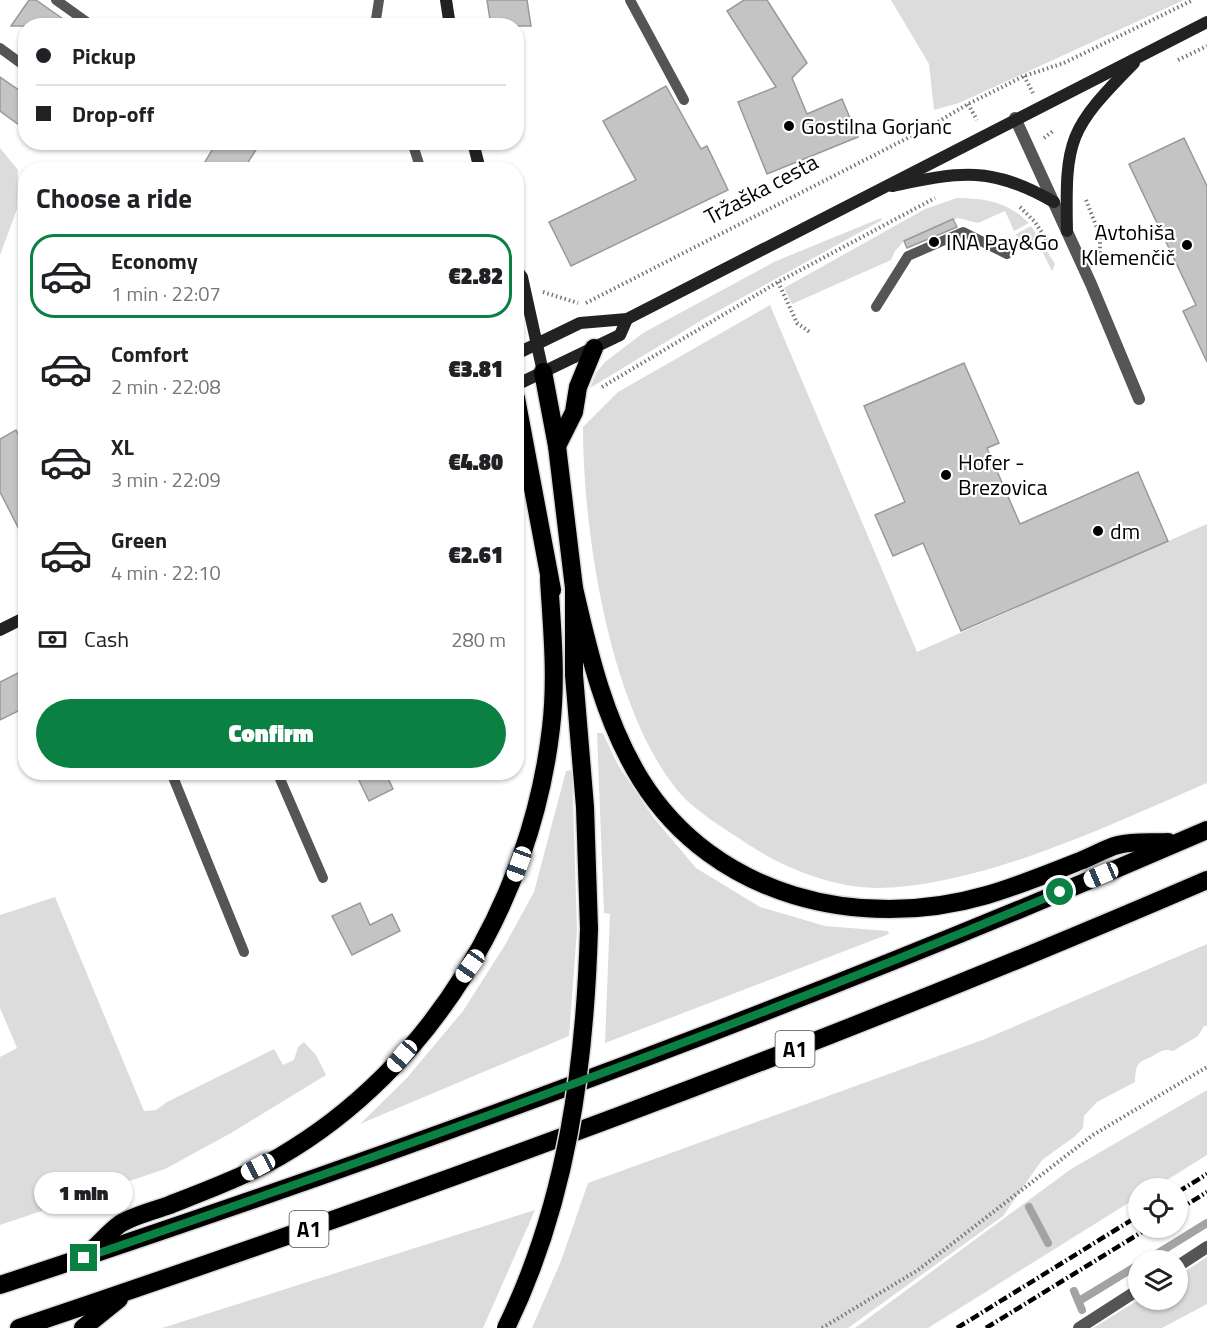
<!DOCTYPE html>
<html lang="en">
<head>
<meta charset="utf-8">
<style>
  :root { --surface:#fff; --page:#f2f2f2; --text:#202124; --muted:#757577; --line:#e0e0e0; --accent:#0b8043 }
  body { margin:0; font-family:"Titillium Web",sans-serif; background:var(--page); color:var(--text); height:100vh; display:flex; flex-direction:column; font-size:22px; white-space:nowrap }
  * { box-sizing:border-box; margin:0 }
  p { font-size:20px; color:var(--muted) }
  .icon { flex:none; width:33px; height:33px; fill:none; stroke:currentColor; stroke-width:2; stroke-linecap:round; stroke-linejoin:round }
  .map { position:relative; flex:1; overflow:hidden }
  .details { position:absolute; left:18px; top:162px; width:506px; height:618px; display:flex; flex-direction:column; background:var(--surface); border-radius:24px; box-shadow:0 2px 4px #0004 }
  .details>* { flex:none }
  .hud { position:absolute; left:18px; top:18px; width:506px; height:132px; border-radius:24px; box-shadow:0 2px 4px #0004; display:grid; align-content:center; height:132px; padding:0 18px; background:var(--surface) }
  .fabs { position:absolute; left:1128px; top:1178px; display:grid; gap:12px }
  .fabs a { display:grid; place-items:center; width:60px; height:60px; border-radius:50%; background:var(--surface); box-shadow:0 2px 4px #0004; font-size:30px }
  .end { position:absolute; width:27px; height:27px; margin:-14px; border:8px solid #0b8043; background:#fff; box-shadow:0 0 0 3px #fff }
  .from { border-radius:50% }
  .bubble { position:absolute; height:42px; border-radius:21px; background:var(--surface); box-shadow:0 2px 4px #0004; font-size:20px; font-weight:800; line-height:42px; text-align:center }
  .car { position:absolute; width:18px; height:36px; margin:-18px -9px; border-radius:8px; box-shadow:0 0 4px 2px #0007; background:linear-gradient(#fff 24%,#345 0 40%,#fff 0 76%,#345 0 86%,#fff 0) }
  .hud b { display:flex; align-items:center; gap:21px; height:57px; font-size:22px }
  .hud b+b { border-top:2px solid var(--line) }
  .hud i { width:15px; height:15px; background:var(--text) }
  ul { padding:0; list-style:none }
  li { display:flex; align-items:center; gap:18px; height:84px; margin:0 12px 9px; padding:0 6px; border:3px solid transparent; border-radius:24px }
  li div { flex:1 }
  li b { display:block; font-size:22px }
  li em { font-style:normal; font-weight:800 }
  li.active { border-color:var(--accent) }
  li>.icon { width:54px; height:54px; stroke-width:1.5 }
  h2 { padding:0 18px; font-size:27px; line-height:72px }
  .pay { display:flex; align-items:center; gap:15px; height:66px; padding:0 18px; font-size:22px }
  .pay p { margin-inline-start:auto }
  .primary-button { display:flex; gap:12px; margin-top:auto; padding:12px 18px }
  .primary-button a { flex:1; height:69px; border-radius:36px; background:var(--accent); color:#fff; font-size:24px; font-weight:800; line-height:69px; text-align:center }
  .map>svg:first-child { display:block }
</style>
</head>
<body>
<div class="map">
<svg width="1207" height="1328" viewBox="0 0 1207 1328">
  <rect width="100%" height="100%" fill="#fff"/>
  <g fill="#dcdcdc">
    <path d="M 891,0 L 1184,0 L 959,103 L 934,110 L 929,64 Z"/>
    <path d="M 0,148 L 18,170 L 17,209 L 0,255 Z"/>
    <path d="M 957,198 C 985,198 1008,202 1029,223 L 1014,231 L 1005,211 L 978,223 L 958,218 L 904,241 L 895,251 L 891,260 L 792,304 L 784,288 L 925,209 Z"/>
    <path d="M 881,218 L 882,220 L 707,317 L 590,388 L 596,373 L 605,362 L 643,333 L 776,261 Z"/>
    <path d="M 1031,226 L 1055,264 L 1052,271 L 1039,245 L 1037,243 L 1022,250 L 1016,234 Z"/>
    <path d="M 770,305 L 917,652 L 1207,524 L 1207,783 C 1112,824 983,886 879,888 C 834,888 786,869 749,845 C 724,828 692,810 674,786 C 609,702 583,532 583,427 L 618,392 Z"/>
    <path d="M 597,733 L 603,733 L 618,765 L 653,817 L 696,868 L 760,907 L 825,926 L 888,931 L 889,934 L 605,1043 L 610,914 L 604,913 Z"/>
    <path d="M 572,770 L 577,930 L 569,1036 L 360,1124 L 406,1079 L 463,1011 L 505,945 L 534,892 L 566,771 Z"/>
    <path d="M 55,897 L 144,1111 L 156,1110 L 167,1102 L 274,1049 L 283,1065 L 294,1060 L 298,1047 L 304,1042 L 316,1055 L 326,1075 L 231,1133 L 165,1169 L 0,1225 L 0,1057 L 17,1048 L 0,1008 L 0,915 Z"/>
    <path d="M 1207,944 L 1207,1026 L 1204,1026 L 1198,1036 L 1173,1051 C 1164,1049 1164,1050 1156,1054 C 1139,1064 1136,1059 1135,1082 L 1097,1102 L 1084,1116 L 1083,1128 L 1074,1137 L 1042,1160 L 1003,1216 L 848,1328 L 532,1328 L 561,1261 L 588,1183 L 985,1039 Z"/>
    <path d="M 1207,1090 L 1207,1155 L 1154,1188 L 1138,1188 L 1138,1197 L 928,1328 L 855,1328 L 1071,1169 Z"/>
    <path d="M 535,1210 L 483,1328 L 162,1328 Z"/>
    <path d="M 1207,1257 L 1207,1304 L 1162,1328 L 1093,1328 L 1140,1299 L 1178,1299 L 1178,1276 Z"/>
  </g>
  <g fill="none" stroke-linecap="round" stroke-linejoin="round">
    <g stroke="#a3a3a3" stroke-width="8">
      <path d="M 1029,1207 L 1048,1243"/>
      <path d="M 1147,1260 L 1207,1223"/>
      <path d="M 1074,1291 L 1082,1310"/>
      <path d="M 1079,1301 L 1138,1265"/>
    </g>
  </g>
  <g fill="#c4c4c4" stroke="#999" stroke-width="1.5">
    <path d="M 29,0 L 36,0 L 73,26 L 11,26 Z"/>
    <path d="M 487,0 L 527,0 L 531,26 L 491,26 Z"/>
    <path d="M 744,0 L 767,0 L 807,63 L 792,78 L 807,114 L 842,99 L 858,137 L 767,174 L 738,102 L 776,87 L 727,11 Z"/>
    <path d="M 0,77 L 26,95 L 26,130 L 0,111 Z"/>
    <path d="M 666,86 L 701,149 L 707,146 L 728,190 L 571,266 L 549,222 L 636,180 L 603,121 Z"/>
    <path d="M 1184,138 L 1207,186 L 1207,362 L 1183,311 L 1196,305 L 1129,164 Z"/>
    <path d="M 217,142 L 261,142 L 243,170 L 200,170 Z"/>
    <path d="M 953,219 L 957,227 L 907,248 L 904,241 Z"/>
    <path d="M 964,363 L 999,443 L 987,448 L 1020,524 L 1138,472 L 1168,541 L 961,631 L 923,543 L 893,556 L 875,515 L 905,502 L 864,406 Z"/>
    <path d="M 16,430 L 26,448 L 26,543 L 0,492 L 0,439 Z"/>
    <path d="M 18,673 L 26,687 L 26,707 L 0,720 L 0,682 Z"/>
    <path d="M 355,772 L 385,772 L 393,789 L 369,801 Z"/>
    <path d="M 360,903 L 370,925 L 392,914 L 400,931 L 352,955 L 332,916 Z"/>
  </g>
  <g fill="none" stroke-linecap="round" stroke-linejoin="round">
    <defs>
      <g id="highway">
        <path d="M 543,372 L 557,446 L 574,588 L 574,675 L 585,807 L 589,929"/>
        <path d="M 516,398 L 552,590"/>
        <path d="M 557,446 L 574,412 L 578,387 L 594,348"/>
        <path d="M 574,588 C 589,654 605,722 641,780 C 714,897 860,932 987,895 C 1018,886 1050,873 1080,861 C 1093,856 1106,848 1118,845 C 1134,841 1152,843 1168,842"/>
        <path d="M 90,1252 C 100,1243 109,1232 120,1224 C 133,1216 152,1211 167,1206 C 205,1191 243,1177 279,1157 C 431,1069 531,901 551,728 C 557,678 552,628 549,579"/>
        <path d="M 0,1285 C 408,1151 813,1001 1207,830"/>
        <path d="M 19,1328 C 420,1193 818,1048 1207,880"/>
        <path d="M 83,1328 L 119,1299"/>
      </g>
    </defs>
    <use href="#highway" stroke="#dbdbdb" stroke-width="21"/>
    <g stroke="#777" stroke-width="4" stroke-dasharray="1.5 3" stroke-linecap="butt">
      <path d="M 1178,60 L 1207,46"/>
      <path d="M 1024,76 L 1033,93"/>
      <path d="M 968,104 L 977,120"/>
      <path d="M 1044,138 L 1053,131"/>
      <path d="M 1086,200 L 1100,236 L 1100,256"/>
      <path d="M 1020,207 L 1035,222 L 1052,248"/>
      <path d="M 778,282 L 797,323 L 811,333"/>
      <path d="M 543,292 L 578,303"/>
      <path d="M 586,303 L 931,126 L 968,104 L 1024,76 L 1064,63 L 1193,0"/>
      <path d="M 602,387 L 778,282 L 935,198"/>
      <path d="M 822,1328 L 918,1270 L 1093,1135 L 1207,1067"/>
    </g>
    <g stroke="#555" stroke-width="10">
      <path d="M 56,0 L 91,25"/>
      <path d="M 630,0 L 684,100"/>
      <path d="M 375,26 L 379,0"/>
      <path d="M 0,48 L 26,67"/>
      <path d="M 412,142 L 421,170"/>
      <path d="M 876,307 L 908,256 L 963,232 L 1007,254"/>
      <path d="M 171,772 L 244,952"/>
      <path d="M 277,772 L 323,878"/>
    </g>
    <g stroke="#555" stroke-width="12">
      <path d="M 1015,118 L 1091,284 L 1139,399"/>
      <path d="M 1178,1266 L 1207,1247"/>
      <path d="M 1079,1328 L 1138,1290"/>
    </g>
    <g stroke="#222" stroke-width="12">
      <path d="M 446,0 L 450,26"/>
      <path d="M 473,142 L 480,170"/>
      <path d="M 892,186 C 960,172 990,165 1054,202"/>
      <path d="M 1067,231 C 1065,138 1069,129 1134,63"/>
      <path d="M 516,269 L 522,277 L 543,372"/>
      <path d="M 516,354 L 580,323 L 627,319 L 1207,22"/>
      <path d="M 516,385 L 620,335 L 627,319"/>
      <path d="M 0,630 L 26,617"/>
    </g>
    <use href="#highway" stroke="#000" stroke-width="18"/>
    <g stroke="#000" stroke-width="4.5" stroke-dasharray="9 3 1.5 3" stroke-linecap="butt">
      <path d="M 1178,1192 L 1207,1174"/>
      <path d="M 1178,1210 L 1207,1192"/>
      <path d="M 957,1328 L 1138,1216"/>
      <path d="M 986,1328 L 1150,1227"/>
    </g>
    <defs>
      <path id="highway-bridge" d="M 506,1328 C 567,1203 585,1066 589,929"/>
    </defs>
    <use href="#highway-bridge" stroke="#dbdbdb" stroke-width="21" stroke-linecap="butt"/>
    <use href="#highway-bridge" stroke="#000" stroke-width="18"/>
  </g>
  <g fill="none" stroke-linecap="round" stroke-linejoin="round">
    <path stroke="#0b8043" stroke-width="8" d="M 84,1258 C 412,1145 740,1027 1060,892"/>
  </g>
  <g fill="#000" stroke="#fff" stroke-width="2">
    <circle cx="789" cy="126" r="6"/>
    <circle cx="934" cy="242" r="6"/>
    <circle cx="1187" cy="245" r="6"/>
    <circle cx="946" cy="475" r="6"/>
    <circle cx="1098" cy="531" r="6"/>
  </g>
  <g text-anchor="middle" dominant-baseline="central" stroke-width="4.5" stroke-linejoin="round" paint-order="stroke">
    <g fill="#fff" stroke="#4c4c4c" stroke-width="1.5">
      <rect x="775.5" y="1031" width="39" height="36" rx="4.5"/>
      <rect x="289.5" y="1211" width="39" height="36" rx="4.5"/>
    </g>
    <g font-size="21" font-weight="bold" fill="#000">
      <text x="795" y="1049">A1</text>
      <text x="309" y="1229">A1</text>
    </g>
    <g font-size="22" fill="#000" stroke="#fff" text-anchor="start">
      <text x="801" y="126">Gostilna Gorjanc</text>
      <text x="1175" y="232" text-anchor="end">Avtohiša<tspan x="1175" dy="25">Klemenčič</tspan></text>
      <text x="946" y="242">INA Pay&amp;Go</text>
      <text x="958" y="462">Hofer -<tspan x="958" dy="25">Brezovica</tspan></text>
      <text x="1110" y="531">dm</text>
    </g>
    <g font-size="22" fill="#000" stroke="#fff">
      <text transform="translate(761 189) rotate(-28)">Tržaška cesta</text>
    </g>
  </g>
</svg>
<div class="fabs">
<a><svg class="icon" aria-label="locate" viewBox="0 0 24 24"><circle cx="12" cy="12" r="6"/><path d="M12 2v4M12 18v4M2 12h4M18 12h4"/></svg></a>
<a><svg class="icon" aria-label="layers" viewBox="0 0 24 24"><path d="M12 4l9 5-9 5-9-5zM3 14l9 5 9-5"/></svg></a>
</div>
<i class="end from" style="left:1060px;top:892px"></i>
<i class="end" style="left:84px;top:1258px"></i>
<div class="bubble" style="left:34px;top:1172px;width:99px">1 min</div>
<i class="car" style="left:519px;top:864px;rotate:200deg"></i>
<i class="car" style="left:1101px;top:875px;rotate:247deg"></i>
<i class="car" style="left:470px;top:966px;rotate:215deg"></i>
<i class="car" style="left:402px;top:1056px;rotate:221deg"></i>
<i class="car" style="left:258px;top:1167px;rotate:242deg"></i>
<div class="hud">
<b><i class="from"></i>Pickup</b>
<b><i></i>Drop-off</b>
</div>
<section class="details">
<h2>Choose a ride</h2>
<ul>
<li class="active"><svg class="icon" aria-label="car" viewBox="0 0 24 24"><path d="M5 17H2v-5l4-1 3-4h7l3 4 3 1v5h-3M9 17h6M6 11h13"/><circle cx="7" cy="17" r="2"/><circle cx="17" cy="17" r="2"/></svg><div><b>Economy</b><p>1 min · 22:07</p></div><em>€2.82</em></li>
<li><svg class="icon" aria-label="car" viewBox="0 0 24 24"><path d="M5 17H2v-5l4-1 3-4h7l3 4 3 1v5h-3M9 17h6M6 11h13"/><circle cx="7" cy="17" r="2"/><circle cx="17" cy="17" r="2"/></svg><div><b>Comfort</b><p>2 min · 22:08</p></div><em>€3.81</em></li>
<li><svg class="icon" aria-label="car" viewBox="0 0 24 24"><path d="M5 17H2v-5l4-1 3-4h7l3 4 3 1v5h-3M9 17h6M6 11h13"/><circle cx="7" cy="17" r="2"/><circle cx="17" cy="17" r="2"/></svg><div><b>XL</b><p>3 min · 22:09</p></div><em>€4.80</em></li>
<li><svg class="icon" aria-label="car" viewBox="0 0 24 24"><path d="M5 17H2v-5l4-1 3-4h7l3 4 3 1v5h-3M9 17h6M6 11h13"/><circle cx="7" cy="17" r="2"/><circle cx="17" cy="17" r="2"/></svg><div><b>Green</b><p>4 min · 22:10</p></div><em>€2.61</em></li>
</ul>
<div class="pay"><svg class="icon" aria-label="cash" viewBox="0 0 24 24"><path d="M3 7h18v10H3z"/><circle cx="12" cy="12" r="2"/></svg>Cash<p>280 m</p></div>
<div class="primary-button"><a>Confirm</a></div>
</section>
</div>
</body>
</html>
